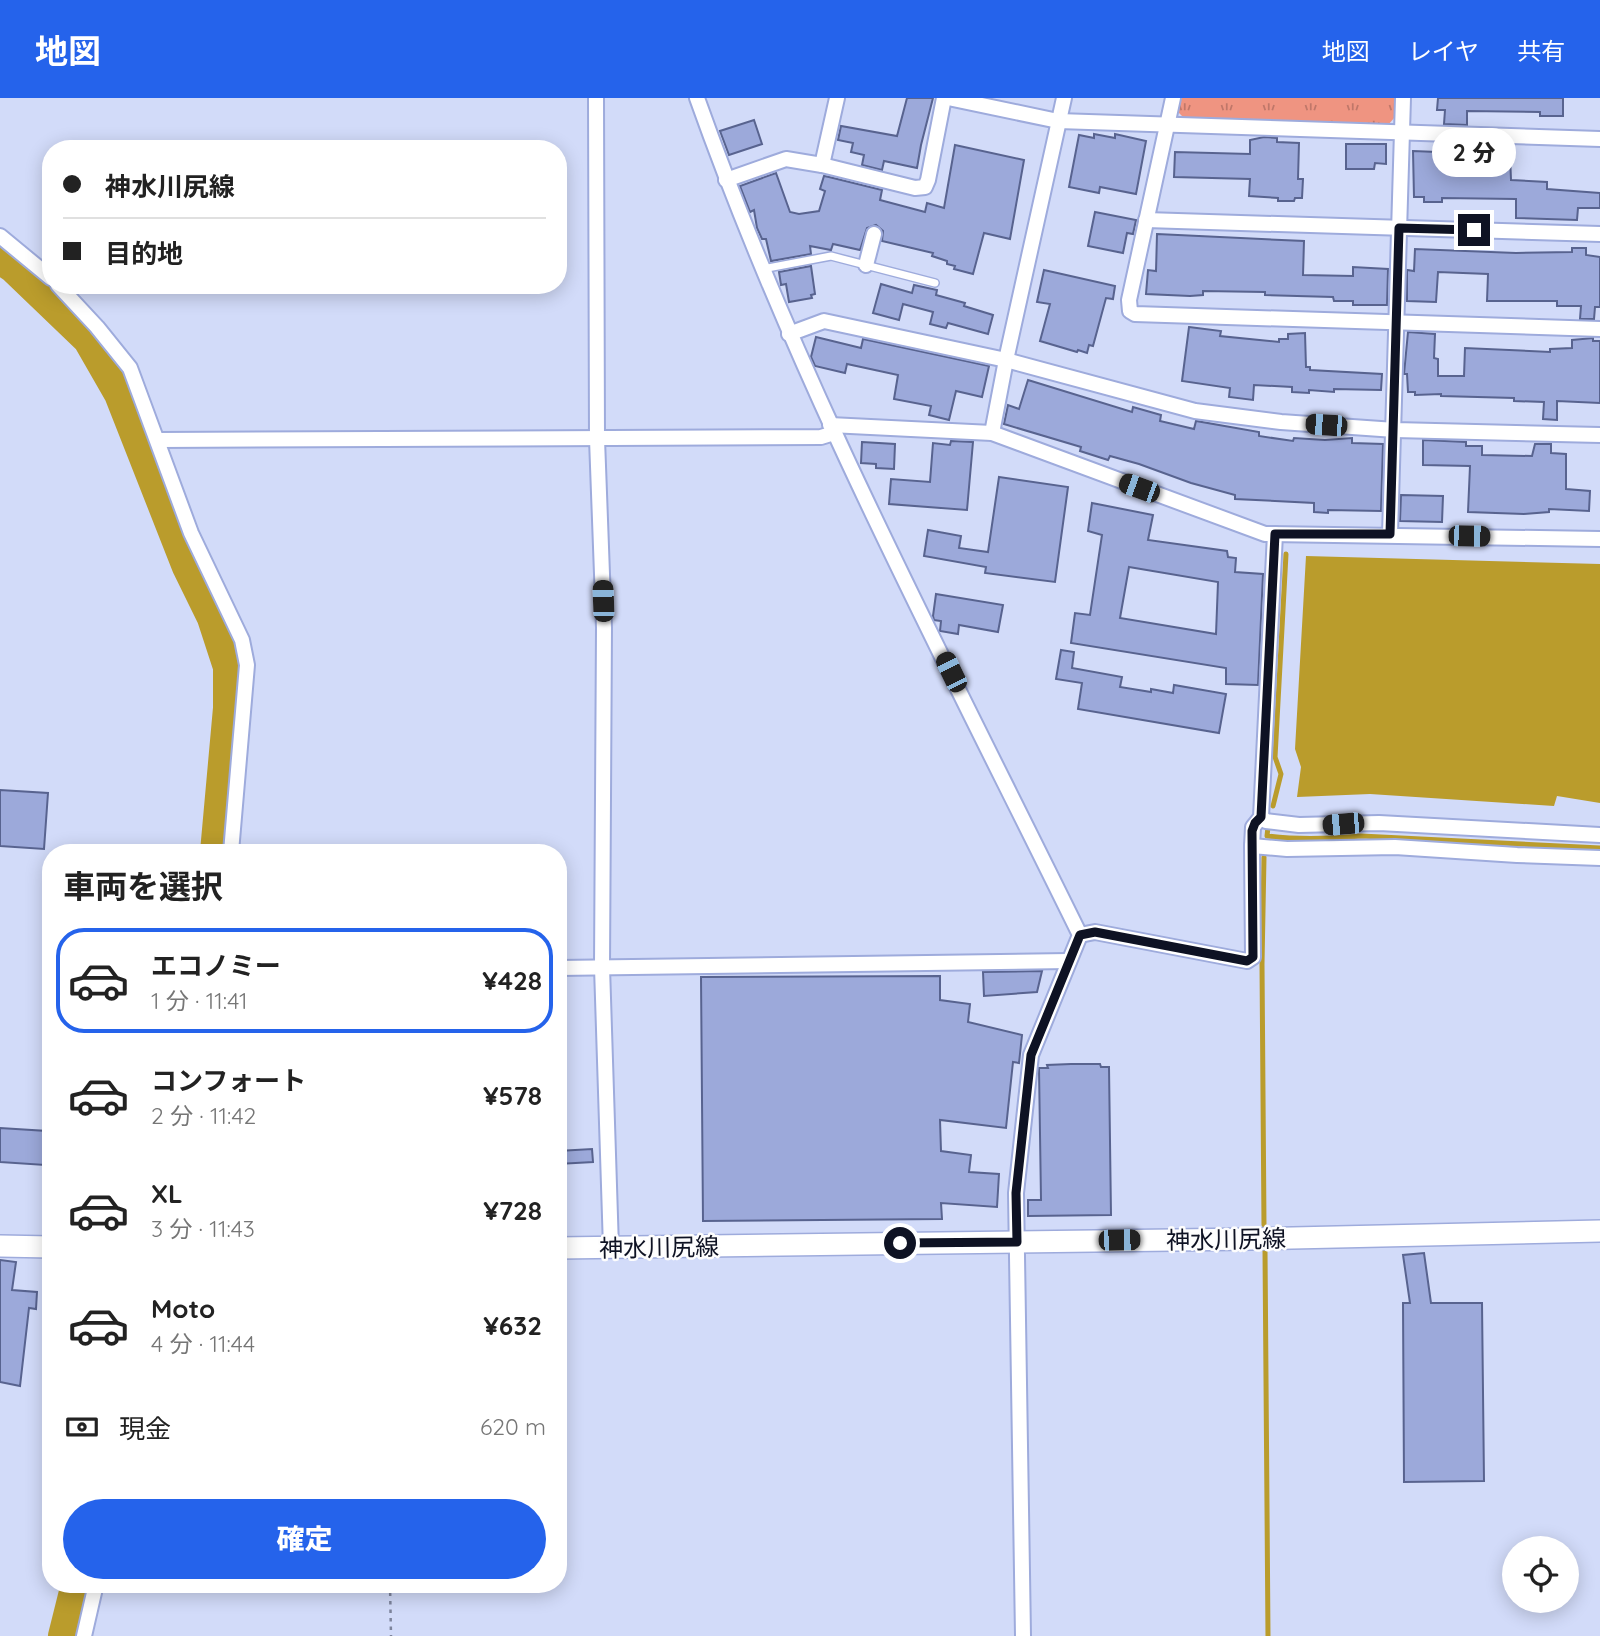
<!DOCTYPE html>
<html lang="ja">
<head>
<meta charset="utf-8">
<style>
  :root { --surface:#fff; --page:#f2f2f2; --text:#222; --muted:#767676; --line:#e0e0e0; --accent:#2563eb }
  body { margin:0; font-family:Quicksand,"Noto Sans JP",sans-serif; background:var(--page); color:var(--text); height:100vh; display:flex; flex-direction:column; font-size:26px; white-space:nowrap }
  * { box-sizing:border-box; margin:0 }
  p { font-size:23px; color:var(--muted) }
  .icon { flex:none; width:38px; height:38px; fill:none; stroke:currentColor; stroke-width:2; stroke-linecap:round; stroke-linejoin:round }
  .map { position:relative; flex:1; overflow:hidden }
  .drawer { position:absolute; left:42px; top:746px; width:525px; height:749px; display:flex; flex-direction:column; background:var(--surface); border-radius:28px; box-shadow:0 4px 18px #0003 }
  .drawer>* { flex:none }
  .guide { position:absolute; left:42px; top:42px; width:525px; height:154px; border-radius:28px; box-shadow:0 4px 18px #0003; display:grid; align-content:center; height:154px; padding:0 21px; background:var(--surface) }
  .fabs { position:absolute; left:1502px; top:1438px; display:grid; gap:14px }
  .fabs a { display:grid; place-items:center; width:77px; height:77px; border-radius:50%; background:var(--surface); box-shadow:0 4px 18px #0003; font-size:35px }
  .end { position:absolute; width:32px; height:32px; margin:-16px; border:9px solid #0e1223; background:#fff; box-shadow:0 0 0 4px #fff }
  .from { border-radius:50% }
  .bubble { position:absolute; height:49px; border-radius:24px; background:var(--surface); box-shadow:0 4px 18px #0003; font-size:23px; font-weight:800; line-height:49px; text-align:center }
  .car { position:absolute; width:21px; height:42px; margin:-21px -10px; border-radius:9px; box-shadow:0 0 5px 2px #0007; background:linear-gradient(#222 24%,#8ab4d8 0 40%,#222 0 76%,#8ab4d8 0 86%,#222 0) }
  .guide b { display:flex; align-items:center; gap:24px; height:66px; font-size:26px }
  .guide b+b { border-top:2px solid var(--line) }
  .guide i { width:18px; height:18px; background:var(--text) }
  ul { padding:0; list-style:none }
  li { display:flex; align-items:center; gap:21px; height:105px; margin:0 14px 10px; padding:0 7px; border:4px solid transparent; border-radius:28px }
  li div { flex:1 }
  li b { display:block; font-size:26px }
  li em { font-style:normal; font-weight:800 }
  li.active { border-color:var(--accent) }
  li>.icon { width:63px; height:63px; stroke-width:1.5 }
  h2 { padding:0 21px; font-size:32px; line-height:84px }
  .pay { display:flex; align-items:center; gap:18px; height:77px; padding:0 21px; font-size:26px }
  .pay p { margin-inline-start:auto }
  .button { display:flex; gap:14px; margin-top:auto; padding:14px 21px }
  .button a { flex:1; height:80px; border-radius:42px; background:var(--accent); color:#fff; font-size:28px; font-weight:800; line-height:80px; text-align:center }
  header { display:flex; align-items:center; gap:42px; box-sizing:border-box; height:98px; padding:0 35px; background:var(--accent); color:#fff }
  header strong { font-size:33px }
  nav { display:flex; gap:38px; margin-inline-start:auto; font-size:24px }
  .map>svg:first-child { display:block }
</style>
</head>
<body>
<header>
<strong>地図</strong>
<nav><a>地図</a><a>レイヤ</a><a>共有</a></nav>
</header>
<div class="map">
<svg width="1600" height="1538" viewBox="0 0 1600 1538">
  <defs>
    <pattern id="grass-tufts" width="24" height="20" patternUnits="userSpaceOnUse" patternTransform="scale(1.75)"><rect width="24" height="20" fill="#ef9481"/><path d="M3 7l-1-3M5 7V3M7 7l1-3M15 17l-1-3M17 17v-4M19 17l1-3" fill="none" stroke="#c07769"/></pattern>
  </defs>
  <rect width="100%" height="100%" fill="#d2dbf9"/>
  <path fill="url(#grass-tufts)" d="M 1180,0 L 1396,0 L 1395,19 L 1388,27 L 1185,21 L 1177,13 Z"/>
  <path fill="#ba9c2c" d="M 1306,458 L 1600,466 L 1600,705 L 1557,698 L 1554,708 L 1370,696 L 1297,699 L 1301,669 L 1295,651 Z"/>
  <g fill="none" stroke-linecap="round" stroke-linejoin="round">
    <g stroke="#ba9c2c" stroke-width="5">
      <path d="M 1273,708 L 1281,676 L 1275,659 L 1286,456"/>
      <path d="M 1268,729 L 1267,738 C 1299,742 1329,741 1361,738 L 1600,750"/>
      <path d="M 1264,759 L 1262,866 L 1264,1127"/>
      <path d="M 1265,1152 L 1268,1538"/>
    </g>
    <g stroke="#ba9c2c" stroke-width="30">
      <path d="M 0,161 L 13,170 L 88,242 L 119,296 L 187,469 L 212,520 L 228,569 L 228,610 L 215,754"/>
      <path d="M 63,1538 L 76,1486"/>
    </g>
  </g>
  <g fill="#9ca9da" stroke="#58638f" stroke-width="2" fill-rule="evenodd">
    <path d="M 907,0 L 933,0 L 921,47 L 917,70 L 884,63 L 882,72 L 862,67 L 864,57 L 851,54 L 853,45 L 838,42 L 841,28 L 897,38 Z"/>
    <path d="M 1438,0 L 1563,0 L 1563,18 L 1540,18 L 1540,14 L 1467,13 L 1467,27 L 1444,26 L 1445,12 L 1437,12 Z"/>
    <path d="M 754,22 L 762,46 L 729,57 L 720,33 Z"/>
    <path d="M 1094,36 L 1115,40 L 1115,36 L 1146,43 L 1136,96 L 1100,89 L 1099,95 L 1069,89 L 1079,37 L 1094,40 Z"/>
    <path d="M 1264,39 L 1277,40 L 1277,44 L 1299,45 L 1298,81 L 1303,81 L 1302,100 L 1295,100 L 1294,103 L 1278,103 L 1278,100 L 1249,98 L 1250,81 L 1174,79 L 1175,54 L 1250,56 L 1250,42 Z"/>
    <path d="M 1346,46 L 1386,46 L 1386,66 L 1375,65 L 1374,71 L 1346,71 Z"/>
    <path d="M 955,47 L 1024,62 L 1010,141 L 984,135 L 973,176 L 954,171 L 955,168 L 947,166 L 947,163 L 932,158 L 933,155 L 882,143 L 883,133 L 876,127 L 867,130 L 860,152 L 833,146 L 831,152 L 810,148 L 811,156 L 771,163 L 766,141 L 762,141 L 757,130 L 754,112 L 750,114 L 740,88 L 776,75 L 790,114 L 799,116 L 819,113 L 825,93 L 820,91 L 824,78 L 829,79 L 882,92 L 880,102 L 925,114 L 927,105 L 944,110 Z"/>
    <path d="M 1413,53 L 1510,57 L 1511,82 L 1547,84 L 1547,91 L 1600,95 L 1600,110 L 1578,110 L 1577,122 L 1516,120 L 1516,101 L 1442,100 L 1442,104 L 1424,104 L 1424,99 L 1414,99 Z"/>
    <path d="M 1095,114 L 1136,122 L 1133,136 L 1127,135 L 1123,155 L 1088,148 Z"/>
    <path d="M 1157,136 L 1304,143 L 1303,177 L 1353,178 L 1353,169 L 1388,171 L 1387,207 L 1353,207 L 1353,203 L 1334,203 L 1333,199 L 1265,197 L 1265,194 L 1203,193 L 1203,197 L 1190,198 L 1146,196 L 1148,172 L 1156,173 Z"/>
    <path d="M 1572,150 L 1586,150 L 1586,157 L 1600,159 L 1600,209 L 1595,209 L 1594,221 L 1580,221 L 1581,208 L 1557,208 L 1557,203 L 1487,203 L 1488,176 L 1438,174 L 1436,204 L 1407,203 L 1407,172 L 1414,173 L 1415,151 L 1516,155 L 1572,154 Z"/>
    <path d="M 811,168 L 815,196 L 811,197 L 812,200 L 789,204 L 786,186 L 781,187 L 779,174 Z"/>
    <path d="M 1044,172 L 1115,188 L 1113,201 L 1106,200 L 1093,248 L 1089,247 L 1087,255 L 1078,252 L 1077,254 L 1040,243 L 1050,206 L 1037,204 Z"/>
    <path d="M 881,186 L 912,195 L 914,187 L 937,192 L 936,197 L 965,205 L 964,208 L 993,217 L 988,236 L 948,225 L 946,230 L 930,226 L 933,214 L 903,206 L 899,222 L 873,215 Z"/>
    <path d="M 1189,229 L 1221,233 L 1220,238 L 1279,244 L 1279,241 L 1288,241 L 1288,236 L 1305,235 L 1306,269 L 1310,269 L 1310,272 L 1382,276 L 1381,292 L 1334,291 L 1334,294 L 1309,292 L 1309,295 L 1292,294 L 1292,289 L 1254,287 L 1253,302 L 1229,299 L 1230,290 L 1182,283 Z"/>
    <path d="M 1408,234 L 1435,236 L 1434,260 L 1438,261 L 1438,278 L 1464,278 L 1465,250 L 1550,254 L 1550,251 L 1572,250 L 1572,242 L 1593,240 L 1593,243 L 1600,243 L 1600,305 L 1557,303 L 1557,322 L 1543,321 L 1544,304 L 1514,303 L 1514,300 L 1441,298 L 1441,296 L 1415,297 L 1415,294 L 1408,294 L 1407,276 L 1404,276 Z"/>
    <path d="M 816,239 L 861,250 L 863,241 L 989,268 L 982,299 L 956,293 L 949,322 L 929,317 L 931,308 L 894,301 L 898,277 L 847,266 L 845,275 L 815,268 L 811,259 Z"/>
    <path d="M 1028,282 L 1132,314 L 1133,309 L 1161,317 L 1160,323 L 1194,331 L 1196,323 L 1259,334 L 1259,338 L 1293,343 L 1294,340 L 1325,342 L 1352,340 L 1352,345 L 1383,346 L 1381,413 L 1328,412 L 1328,415 L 1314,414 L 1314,405 L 1235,401 L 1235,397 L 1191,385 L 1139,366 L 1110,358 L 1108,362 L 1080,353 L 1081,349 L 1004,326 L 1008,307 L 1019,311 Z"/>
    <path d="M 1423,342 L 1466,344 L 1466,348 L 1482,348 L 1482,357 L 1532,358 L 1535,346 L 1551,346 L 1551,355 L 1566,356 L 1566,391 L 1590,393 L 1589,413 L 1549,411 L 1549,414 L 1524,416 L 1468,414 L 1470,368 L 1423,367 Z"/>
    <path d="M 951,343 L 973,344 L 967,412 L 889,406 L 891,381 L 930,384 L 933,345 L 950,347 Z"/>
    <path d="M 862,344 L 895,346 L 894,371 L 876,370 L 876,366 L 861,365 Z"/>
    <path d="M 999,379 L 1068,389 L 1055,484 L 985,475 L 986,469 L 924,458 L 928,432 L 961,438 L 959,450 L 988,454 Z"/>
    <path d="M 1401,397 L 1443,398 L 1442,424 L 1400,423 Z"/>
    <path d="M 1092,405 L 1153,417 L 1148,442 L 1227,453 L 1228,459 L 1236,460 L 1235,474 L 1263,476 L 1258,587 L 1226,586 L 1226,570 L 1071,545 L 1075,515 L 1090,517 L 1102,437 L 1088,433 ZM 1129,469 L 1218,484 L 1216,536 L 1120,520 Z"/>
    <path d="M 936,496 L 1003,507 L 998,534 L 959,527 L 958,536 L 940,533 L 941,523 L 934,522 L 933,518 Z"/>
    <path d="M 1061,552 L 1074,554 L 1072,570 L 1122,579 L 1120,589 L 1151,594 L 1151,591 L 1173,595 L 1174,587 L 1226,596 L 1219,635 L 1078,611 L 1082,585 L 1056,581 Z"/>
    <path d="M 0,692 L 48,695 L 44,751 L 0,748 Z"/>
    <path d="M 1042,873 L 1037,894 L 984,898 L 983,874 Z"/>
    <path d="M 940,878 L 940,902 L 970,906 L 968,924 L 1022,937 L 1019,965 L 1013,964 L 1006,1030 L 940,1022 L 941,1053 L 971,1057 L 969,1074 L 999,1076 L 997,1109 L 941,1105 L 942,1121 L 703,1123 L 701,879 Z"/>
    <path d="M 1071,966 L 1100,966 L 1101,969 L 1109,969 L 1111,1117 L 1028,1118 L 1028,1102 L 1041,1102 L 1039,970 L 1048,970 L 1047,967 Z"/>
    <path d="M 0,1030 L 47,1033 L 45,1067 L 0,1064 Z"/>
    <path d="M 592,1051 L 593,1064 L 558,1066 L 558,1053 Z"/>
    <path d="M 1424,1155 L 1431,1205 L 1482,1205 L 1484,1383 L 1404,1384 L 1403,1205 L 1410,1205 L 1403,1157 Z"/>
    <path d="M 0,1162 L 16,1164 L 12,1192 L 37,1194 L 36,1211 L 29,1210 L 20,1288 L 0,1284 Z"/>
  </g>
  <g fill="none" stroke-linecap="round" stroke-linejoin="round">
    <defs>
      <path id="service" d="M 762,171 L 831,158 L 935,185"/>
      <g id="minor">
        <path d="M 596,0 L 597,341 L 604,530 L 602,869 L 611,1150"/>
        <path d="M 697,0 C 800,290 945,562 1080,837 L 1031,957 L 1016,1095 L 1023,1538"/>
        <path d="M 948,0 L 1058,23 L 1600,41"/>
        <path d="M 1173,0 L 1129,202 L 1130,213 L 1135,216 L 1600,231"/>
        <path d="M 822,67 L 837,0"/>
        <path d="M 726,82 L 786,61 L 822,67 L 915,90 L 925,89 L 928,82 L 944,0"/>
        <path d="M 1146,122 L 1600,136"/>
        <path d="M 0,138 L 51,180"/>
        <path d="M 866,167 L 874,136"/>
        <path d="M 58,187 L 97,229 L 130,270 L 191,435 L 242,542 L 247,567 L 231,754"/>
        <path d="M 789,236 L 824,223 L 1006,262 L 1195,313 L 1281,324 L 1395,332 L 1600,337"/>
        <path d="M 830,327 L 992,335 L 1265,436 L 1600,441"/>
        <path d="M 992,335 L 1006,262 L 1064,0"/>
        <path d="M 158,342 L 821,339 L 834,335"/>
        <path d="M 1390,436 L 1403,0"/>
        <path d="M 1261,719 L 1266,723 L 1299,727 L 1379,725 L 1600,737"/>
        <path d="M 1252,748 L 1287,751 L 1395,749 L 1517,757 L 1600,760"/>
        <path d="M 1080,837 L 1095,834 L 1247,863 L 1253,859 L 1252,748 L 1253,729 L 1261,719 L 1275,436"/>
        <path d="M 558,870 L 1069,863"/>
        <path d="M 84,1538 L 96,1486"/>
      </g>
      <g id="secondary">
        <path d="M 0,1148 L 51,1149"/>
        <path d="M 558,1150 L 1252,1141 L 1600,1133"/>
      </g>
    </defs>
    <use href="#service" stroke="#9eabdc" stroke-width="10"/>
    <use href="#minor" stroke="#9eabdc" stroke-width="18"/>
    <use href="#secondary" stroke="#9eabdc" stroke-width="24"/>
    <path stroke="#7d849c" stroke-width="2.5" stroke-dasharray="3.5 5" stroke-linecap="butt" d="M 390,1486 L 391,1538"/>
    <use href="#service" stroke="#fff" stroke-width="7"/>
    <use href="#minor" stroke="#fff" stroke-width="14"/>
    <use href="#secondary" stroke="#fff" stroke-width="21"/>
  </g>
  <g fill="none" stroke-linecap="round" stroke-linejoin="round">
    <path stroke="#0e1223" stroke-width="9" d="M 900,1145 L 1017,1144 L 1016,1095 L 1031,957 L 1080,837 L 1095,834 L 1247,863 L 1253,859 L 1252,733 L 1255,725 L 1261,719 L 1275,436 L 1390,436 L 1399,130 L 1474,132"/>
  </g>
  <g text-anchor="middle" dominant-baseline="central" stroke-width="5" stroke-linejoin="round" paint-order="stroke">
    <g font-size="24" fill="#0e1223" stroke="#fdfdfd">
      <text transform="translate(1226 1141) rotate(-1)">神水川尻線</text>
      <text transform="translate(659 1149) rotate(-1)">神水川尻線</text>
    </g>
  </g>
</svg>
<div class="fabs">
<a><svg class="icon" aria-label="locate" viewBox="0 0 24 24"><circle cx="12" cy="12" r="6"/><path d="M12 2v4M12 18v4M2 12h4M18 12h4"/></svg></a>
</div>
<i class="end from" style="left:900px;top:1145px"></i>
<i class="end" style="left:1474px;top:132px"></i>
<div class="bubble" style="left:1432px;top:30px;width:84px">2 分</div>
<i class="car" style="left:1326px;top:327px;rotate:274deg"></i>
<i class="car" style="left:1139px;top:390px;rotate:290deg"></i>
<i class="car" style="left:1469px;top:438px;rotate:91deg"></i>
<i class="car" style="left:603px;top:503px;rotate:358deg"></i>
<i class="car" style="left:951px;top:574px;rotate:334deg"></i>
<i class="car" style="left:1343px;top:726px;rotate:265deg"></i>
<i class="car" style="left:1119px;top:1142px;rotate:89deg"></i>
<div class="guide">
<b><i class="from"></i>神水川尻線</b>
<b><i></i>目的地</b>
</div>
<section class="drawer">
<h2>車両を選択</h2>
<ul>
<li class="active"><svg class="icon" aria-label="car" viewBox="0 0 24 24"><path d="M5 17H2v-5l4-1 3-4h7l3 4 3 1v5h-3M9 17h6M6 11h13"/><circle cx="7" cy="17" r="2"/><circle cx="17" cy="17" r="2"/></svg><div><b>エコノミー</b><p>1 分 · 11:41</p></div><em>¥428</em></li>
<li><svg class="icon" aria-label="car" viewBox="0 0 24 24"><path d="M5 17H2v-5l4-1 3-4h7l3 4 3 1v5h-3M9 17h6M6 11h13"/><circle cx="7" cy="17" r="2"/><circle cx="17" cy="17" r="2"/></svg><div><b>コンフォート</b><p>2 分 · 11:42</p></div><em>¥578</em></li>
<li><svg class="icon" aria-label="car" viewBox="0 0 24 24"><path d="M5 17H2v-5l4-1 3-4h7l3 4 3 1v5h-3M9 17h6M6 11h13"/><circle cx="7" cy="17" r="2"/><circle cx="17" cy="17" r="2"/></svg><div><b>XL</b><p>3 分 · 11:43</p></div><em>¥728</em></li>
<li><svg class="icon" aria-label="car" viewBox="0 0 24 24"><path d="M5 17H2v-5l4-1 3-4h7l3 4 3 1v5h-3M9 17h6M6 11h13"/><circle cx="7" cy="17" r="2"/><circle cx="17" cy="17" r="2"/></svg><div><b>Moto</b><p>4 分 · 11:44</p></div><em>¥632</em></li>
</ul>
<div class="pay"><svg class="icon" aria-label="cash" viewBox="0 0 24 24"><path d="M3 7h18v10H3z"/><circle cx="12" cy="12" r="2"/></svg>現金<p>620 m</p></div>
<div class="button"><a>確定</a></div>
</section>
</div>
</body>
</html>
